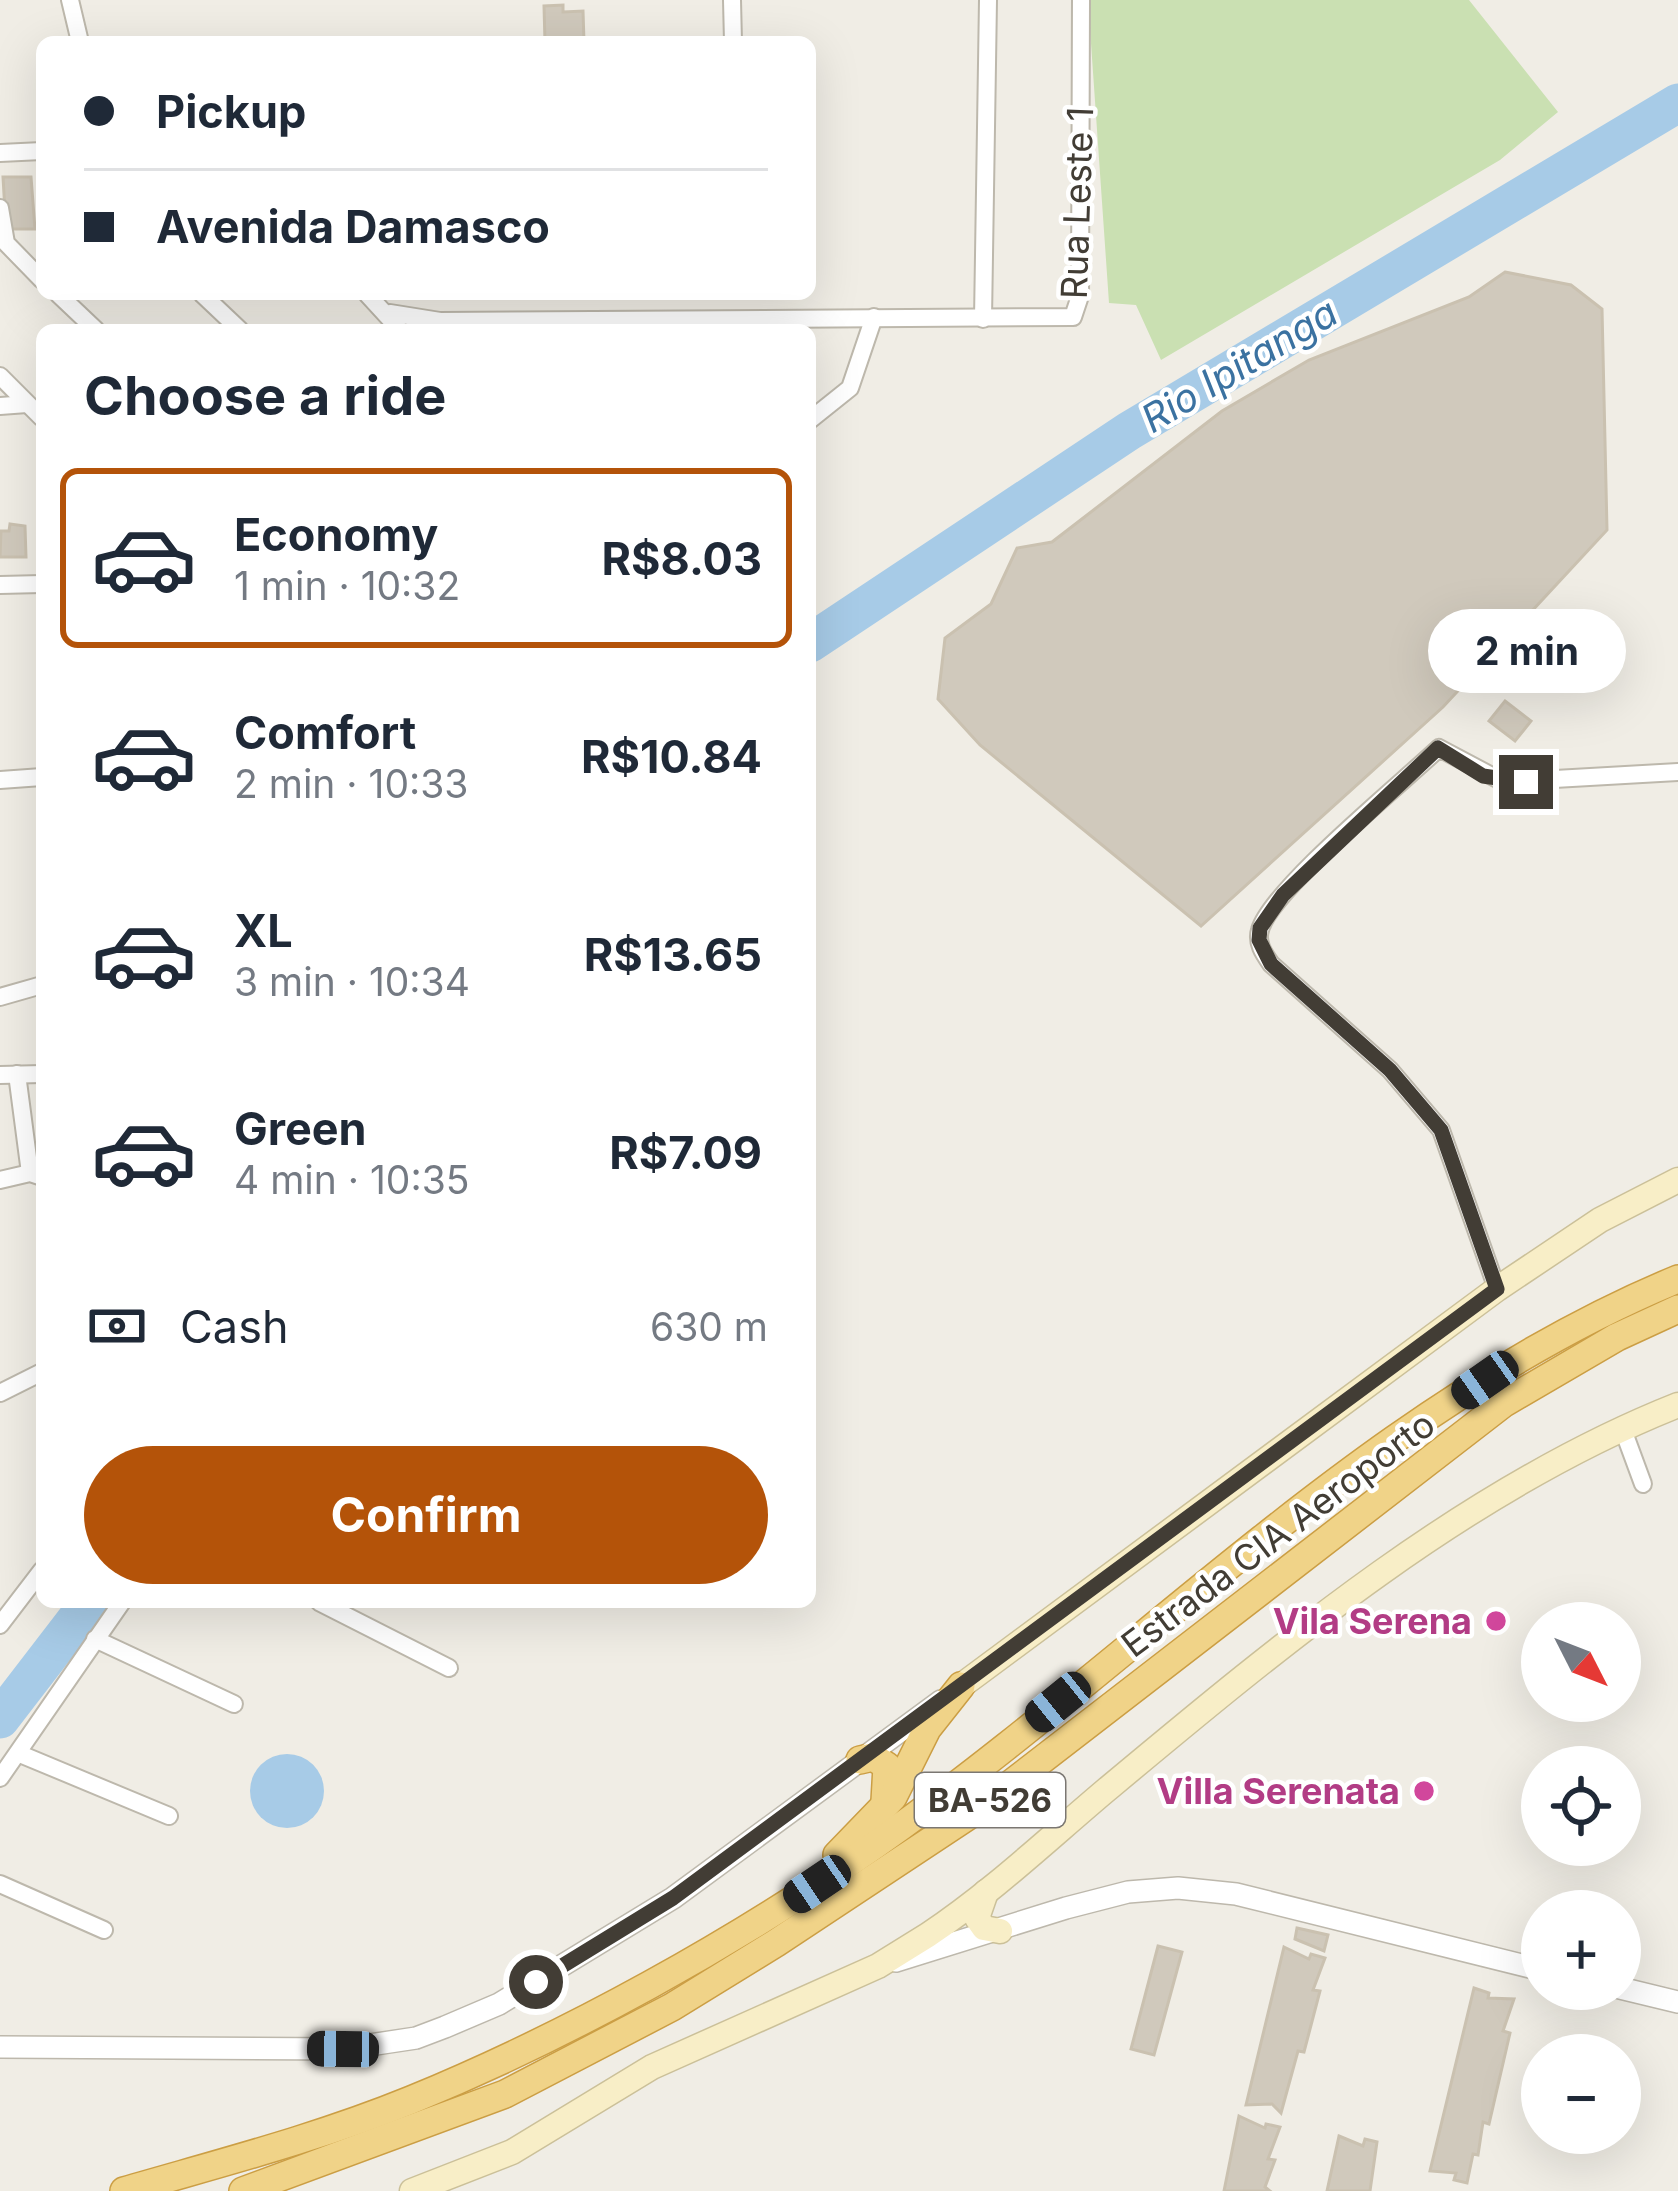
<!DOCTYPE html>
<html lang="en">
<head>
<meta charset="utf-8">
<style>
  :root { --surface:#fff; --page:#f6f6f7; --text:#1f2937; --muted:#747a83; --line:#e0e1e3; --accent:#b45309 }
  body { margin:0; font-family:Inter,sans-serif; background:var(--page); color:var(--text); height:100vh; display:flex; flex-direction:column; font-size:45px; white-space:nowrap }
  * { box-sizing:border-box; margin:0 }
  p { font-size:39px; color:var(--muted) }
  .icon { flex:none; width:66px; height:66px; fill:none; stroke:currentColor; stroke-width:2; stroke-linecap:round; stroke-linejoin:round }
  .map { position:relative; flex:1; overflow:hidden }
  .sheet { position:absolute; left:36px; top:324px; width:780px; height:1284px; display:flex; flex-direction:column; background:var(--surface); border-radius:18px; box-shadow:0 12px 48px #0002 }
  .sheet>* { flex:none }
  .guide { position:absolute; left:36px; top:36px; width:780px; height:264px; border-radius:18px; box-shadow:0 12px 48px #0002; display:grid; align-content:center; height:264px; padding:0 48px; background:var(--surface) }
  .needle { width:78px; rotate:132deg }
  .buttons { position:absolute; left:1521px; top:1602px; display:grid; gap:24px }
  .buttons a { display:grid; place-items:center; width:120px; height:120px; border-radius:50%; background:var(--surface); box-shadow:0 12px 48px #0002; font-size:60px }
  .end { position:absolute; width:54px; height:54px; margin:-27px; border:15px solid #423d35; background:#fff; box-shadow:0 0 0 6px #fff }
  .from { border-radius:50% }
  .bubble { position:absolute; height:84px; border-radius:42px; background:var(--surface); box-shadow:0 12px 48px #0002; font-size:39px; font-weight:700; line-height:84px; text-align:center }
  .car { position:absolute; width:36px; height:72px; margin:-36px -18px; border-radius:15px; box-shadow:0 0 9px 3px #0007; background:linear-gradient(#222 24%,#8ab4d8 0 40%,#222 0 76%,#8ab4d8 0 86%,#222 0) }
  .guide b { display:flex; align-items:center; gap:42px; height:114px; font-size:45px }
  .guide b+b { border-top:3px solid var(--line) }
  .guide i { width:30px; height:30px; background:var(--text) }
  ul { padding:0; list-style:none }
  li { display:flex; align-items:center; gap:36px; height:180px; margin:0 24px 18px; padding:0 24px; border:6px solid transparent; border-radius:18px }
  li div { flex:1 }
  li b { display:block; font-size:45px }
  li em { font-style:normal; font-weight:700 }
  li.on { border-color:var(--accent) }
  li>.icon { width:108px; height:108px; stroke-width:1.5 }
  h2 { padding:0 48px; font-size:54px; line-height:144px }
  .pay { display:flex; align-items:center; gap:30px; height:132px; padding:0 48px; font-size:45px }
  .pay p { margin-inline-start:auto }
  .primary-button { display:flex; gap:24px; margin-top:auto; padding:24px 48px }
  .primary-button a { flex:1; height:138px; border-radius:72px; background:var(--accent); color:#fff; font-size:48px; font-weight:700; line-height:138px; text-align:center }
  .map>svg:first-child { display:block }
</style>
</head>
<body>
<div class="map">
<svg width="1678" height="2191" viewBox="0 0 1678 2191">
  <rect width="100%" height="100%" fill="#f0ede5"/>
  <path fill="#cae0b2" d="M 1088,0 L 1469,0 L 1558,112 L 1500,160 L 1161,360 L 1136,305 L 1109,303 Z"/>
  <circle fill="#a7cbe7" cx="287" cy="1791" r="37"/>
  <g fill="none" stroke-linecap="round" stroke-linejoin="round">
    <g stroke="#a7cbe7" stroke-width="39">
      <path d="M 810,643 L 1129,431 L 1678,103"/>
      <path d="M 0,1719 L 90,1602"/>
    </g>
  </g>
  <g fill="#d0c9bc" stroke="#cac1b0" stroke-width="3">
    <path d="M 563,5 L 563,12 L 583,11 L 584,42 L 545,42 L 544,6 Z"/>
    <path d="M 3,177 L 31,177 L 35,229 L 6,229 Z"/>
    <path d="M 1505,272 L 1571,285 L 1602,309 L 1607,530 L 1443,707 L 1201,926 L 980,745 L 938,699 L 945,638 L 991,604 L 1017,548 L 1052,542 L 1222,411 L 1309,360 L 1469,297 Z"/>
    <path d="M 10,524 L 25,526 L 26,557 L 0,557 L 1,531 L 9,531 Z"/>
    <path d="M 1505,701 L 1531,721 L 1515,741 L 1489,721 Z"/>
    <path d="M 1297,1928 L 1328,1935 L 1324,1951 L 1295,1939 Z"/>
    <path d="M 1158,1946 L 1182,1952 L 1154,2055 L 1131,2049 Z"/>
    <path d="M 1284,1947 L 1309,1959 L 1311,1954 L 1325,1958 L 1313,1990 L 1320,1991 L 1304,2052 L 1298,2051 L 1281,2113 L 1272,2104 L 1246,2105 Z"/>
    <path d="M 1474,1988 L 1489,1993 L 1488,1998 L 1514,1999 L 1503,2031 L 1510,2033 L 1489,2124 L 1483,2122 L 1478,2155 L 1473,2154 L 1467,2183 L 1454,2180 L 1456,2173 L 1430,2171 Z"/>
    <path d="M 1239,2116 L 1265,2128 L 1266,2124 L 1280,2127 L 1268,2159 L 1275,2160 L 1265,2187 L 1270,2191 L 1224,2191 Z"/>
    <path d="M 1339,2136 L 1363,2146 L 1365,2139 L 1377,2142 L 1370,2191 L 1327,2191 Z"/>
  </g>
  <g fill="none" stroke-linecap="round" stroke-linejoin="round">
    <defs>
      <g id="minor">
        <path d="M 70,0 L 80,42"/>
        <path d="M 732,0 L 733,42"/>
        <path d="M 0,153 L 42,151"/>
        <path d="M 0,208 L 6,243 L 42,280"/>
        <path d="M 58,294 L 96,330"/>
        <path d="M 202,294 L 240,330"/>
        <path d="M 367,294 L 400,330"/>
        <path d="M 390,313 L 440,321 L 1073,317 L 1080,296 L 1081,0"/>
        <path d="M 983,319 L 988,0"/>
        <path d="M 0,376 L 42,418"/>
        <path d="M 0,406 L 27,404"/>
        <path d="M 810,420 L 850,388 L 874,317"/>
        <path d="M 0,585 L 42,584"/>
        <path d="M 0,780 L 42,777"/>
        <path d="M 0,997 L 42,985"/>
        <path d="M 17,1074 L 30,1173"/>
        <path d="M 0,1075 L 42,1074"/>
        <path d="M 0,1180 L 30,1173 L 42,1177"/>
        <path d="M 1497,1289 L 1441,1130 L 1390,1070 L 1271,964 C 1264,954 1256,943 1260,930 C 1271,890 1402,783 1439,748 L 1503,782 L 1678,772"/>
        <path d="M 0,1393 L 42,1372"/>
        <path d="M 1622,1427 L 1643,1484"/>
        <path d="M 319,1602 L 449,1668"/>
        <path d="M 0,1625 L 42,1570"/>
        <path d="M 95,1639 L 234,1704"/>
        <path d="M 20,1754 L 169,1816"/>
        <path d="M 0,1778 L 122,1602"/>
        <path d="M 0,1884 L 104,1930"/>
      </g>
      <g id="tertiary">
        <path d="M 896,1961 L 1066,1908 L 1128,1892 L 1178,1888 L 1236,1894 L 1542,1970"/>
        <path d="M 1620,1988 L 1678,2002"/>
        <path d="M 0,2047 L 343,2049 L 416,2038 L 445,2027 L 499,2004 L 673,1898 L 941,1701"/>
      </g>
      <g id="secondary">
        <path d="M 961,1686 L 1497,1289 L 1600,1220 L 1678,1180"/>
        <path d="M 986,1892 L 977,1918 L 984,1928 L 1000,1931"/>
        <path d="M 412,2191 L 512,2152 L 652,2067 L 878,1966 L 928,1935 C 991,1893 1047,1840 1105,1791 C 1279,1646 1466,1489 1678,1405"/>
      </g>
      <g id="trunk">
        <path d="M 860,1760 L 873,1757 L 887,1766 L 885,1801"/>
        <path d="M 837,1855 L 893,1797 L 927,1729 L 961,1686"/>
        <path d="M 124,2191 C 220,2163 318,2138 411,2100 C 569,2035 735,1943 875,1845 C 1141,1658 1373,1405 1678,1279"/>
        <path d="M 243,2191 L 505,2094 L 672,2007 L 776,1943 L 977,1810 L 1504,1403 L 1617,1337 L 1678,1309"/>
      </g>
    </defs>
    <use href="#minor" stroke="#bdb8ac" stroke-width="20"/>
    <use href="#tertiary" stroke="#bdb8ac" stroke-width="24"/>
    <use href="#secondary" stroke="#cbc099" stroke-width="27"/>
    <use href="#trunk" stroke="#cb9e44" stroke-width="30"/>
    <use href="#minor" stroke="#fff" stroke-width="16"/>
    <use href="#tertiary" stroke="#fff" stroke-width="21"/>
    <use href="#secondary" stroke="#f8eec7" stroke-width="24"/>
    <use href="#trunk" stroke="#f0d388" stroke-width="27"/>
  </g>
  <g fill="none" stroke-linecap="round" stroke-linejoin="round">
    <path stroke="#423d35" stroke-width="15" d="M 536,1982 L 673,1898 L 1497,1289 L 1441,1130 L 1390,1070 L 1271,964 L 1259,940 L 1260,928 L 1283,895 L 1438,748 L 1483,776 L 1526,782"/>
  </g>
  <g fill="#d1479c" stroke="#fff" stroke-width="4.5">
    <circle cx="1496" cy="1621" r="12"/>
    <circle cx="1424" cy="1791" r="12"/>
  </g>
  <g text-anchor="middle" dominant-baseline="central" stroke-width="9" stroke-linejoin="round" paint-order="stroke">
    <rect fill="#fff" stroke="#7b7772" stroke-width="3" x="915" y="1773" width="150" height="54" rx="9"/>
    <g font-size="33" font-weight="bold" fill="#423d35">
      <text x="990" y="1800">BA-526</text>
    </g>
    <g font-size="36" fill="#423d35" stroke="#fff">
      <text transform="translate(1077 203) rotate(-88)">Rua Leste 1</text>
      <text transform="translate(1278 1534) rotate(-37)">Estrada CIA Aeroporto</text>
    </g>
    <g font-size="36" font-weight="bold" fill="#b23c85" stroke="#fff" text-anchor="end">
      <text x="1472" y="1621">Vila Serena</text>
      <text x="1400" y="1791">Villa Serenata</text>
    </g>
    <g font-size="39" font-style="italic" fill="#3b72a1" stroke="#fff">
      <text transform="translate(1239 365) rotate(-31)">Rio Ipitanga</text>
    </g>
  </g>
</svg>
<div class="buttons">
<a><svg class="needle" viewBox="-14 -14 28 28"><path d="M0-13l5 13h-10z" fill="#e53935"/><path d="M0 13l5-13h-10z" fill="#747a83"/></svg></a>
<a><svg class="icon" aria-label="locate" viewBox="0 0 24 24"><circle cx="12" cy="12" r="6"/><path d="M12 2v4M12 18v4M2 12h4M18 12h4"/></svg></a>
<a>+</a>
<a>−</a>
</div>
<i class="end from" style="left:536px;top:1982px"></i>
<i class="end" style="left:1526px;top:782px"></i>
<div class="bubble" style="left:1428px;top:609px;width:198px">2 min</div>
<i class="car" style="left:1485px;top:1380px;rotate:235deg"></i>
<i class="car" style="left:1058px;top:1702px;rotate:231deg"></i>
<i class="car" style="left:817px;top:1884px;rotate:236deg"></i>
<i class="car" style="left:343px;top:2049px;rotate:271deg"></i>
<div class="guide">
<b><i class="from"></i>Pickup</b>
<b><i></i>Avenida Damasco</b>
</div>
<section class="sheet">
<h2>Choose a ride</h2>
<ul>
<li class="on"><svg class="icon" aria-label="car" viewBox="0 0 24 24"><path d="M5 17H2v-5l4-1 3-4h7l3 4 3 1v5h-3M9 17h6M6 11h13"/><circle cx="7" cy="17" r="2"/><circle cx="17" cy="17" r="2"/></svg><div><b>Economy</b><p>1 min · 10:32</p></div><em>R$8.03</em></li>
<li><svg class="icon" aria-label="car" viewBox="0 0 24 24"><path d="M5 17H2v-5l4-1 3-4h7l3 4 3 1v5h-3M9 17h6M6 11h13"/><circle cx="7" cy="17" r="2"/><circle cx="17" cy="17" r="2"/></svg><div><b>Comfort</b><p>2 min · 10:33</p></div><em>R$10.84</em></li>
<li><svg class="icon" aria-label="car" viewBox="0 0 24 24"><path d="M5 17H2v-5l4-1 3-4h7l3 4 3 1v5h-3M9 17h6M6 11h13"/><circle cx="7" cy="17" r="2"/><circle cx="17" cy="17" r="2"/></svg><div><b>XL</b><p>3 min · 10:34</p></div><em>R$13.65</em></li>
<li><svg class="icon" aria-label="car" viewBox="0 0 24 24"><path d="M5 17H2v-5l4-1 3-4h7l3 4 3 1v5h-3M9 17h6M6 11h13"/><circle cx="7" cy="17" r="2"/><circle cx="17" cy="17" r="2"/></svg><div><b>Green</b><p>4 min · 10:35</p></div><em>R$7.09</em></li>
</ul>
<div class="pay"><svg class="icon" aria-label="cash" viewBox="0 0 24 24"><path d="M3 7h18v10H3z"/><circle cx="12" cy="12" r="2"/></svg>Cash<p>630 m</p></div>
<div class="primary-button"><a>Confirm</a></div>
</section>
</div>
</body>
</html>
